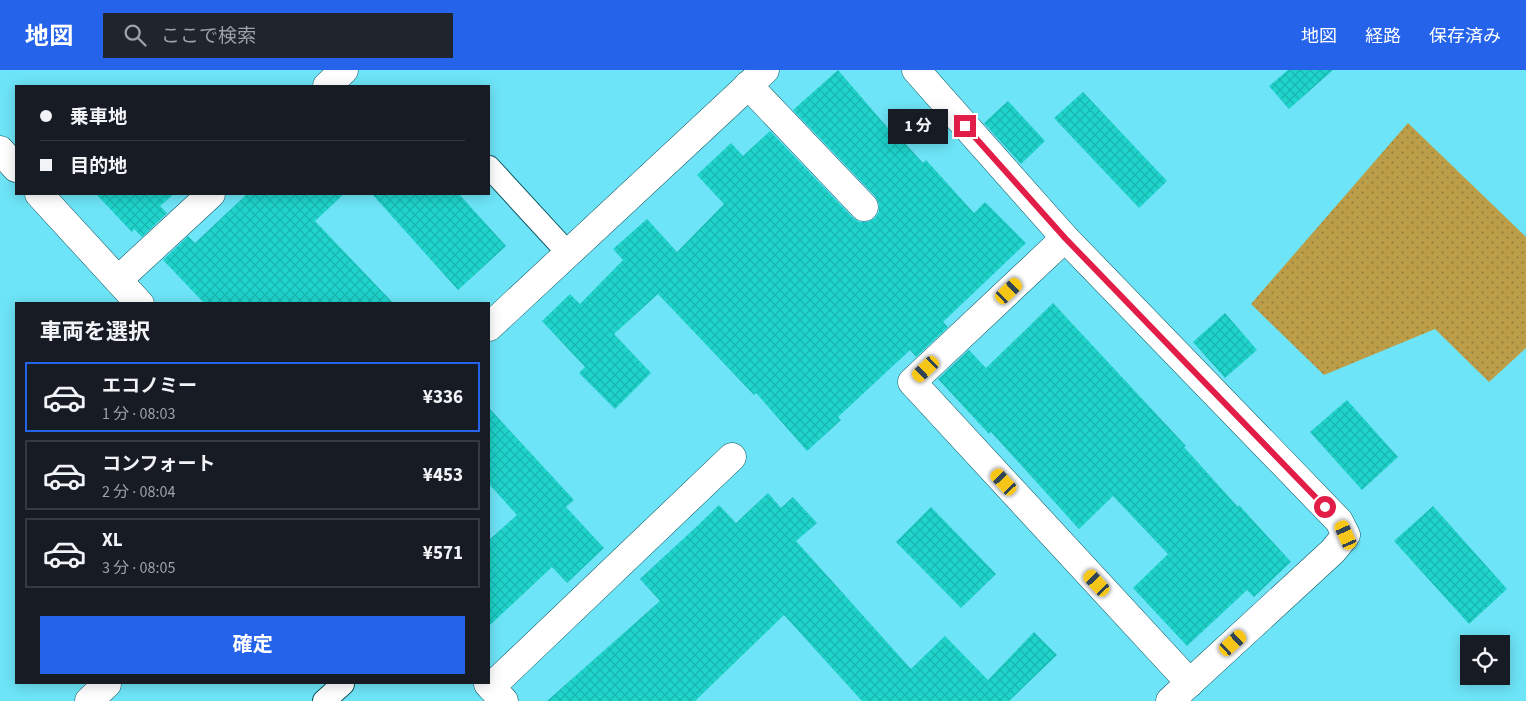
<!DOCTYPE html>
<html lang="ja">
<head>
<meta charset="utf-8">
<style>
  :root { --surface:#171b24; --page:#20242c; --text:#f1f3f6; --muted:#9ea1a6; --line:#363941; --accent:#2563eb }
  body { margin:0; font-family:"Source Sans 3","Noto Sans JP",sans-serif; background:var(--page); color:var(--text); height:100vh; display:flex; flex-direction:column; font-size:19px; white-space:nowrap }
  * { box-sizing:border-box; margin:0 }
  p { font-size:16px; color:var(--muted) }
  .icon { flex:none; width:28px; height:28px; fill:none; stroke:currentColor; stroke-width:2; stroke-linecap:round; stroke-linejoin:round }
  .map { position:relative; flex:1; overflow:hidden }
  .side { position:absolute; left:15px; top:232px; width:475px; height:382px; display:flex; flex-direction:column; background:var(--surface); border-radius:0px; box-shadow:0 2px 12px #0003 }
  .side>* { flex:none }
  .hud { position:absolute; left:15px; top:15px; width:475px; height:110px; border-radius:0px; box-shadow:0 2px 12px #0003; display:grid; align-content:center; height:110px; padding:0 25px; background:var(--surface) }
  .tools { position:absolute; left:1460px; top:565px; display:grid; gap:10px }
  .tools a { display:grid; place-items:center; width:50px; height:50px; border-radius:0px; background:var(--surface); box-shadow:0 2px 12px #0003; font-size:25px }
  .end { position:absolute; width:22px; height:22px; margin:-11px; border:6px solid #e11d48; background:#fff; box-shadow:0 0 0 2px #fff }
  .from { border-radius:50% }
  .bubble { position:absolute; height:35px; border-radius:0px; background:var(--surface); box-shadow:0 2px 12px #0003; font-size:16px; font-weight:700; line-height:35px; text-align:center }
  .car { position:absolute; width:15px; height:30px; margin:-15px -8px; border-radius:6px; box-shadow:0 0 4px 1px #0007; background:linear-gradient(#f5c518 24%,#345 0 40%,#f5c518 0 76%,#345 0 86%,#f5c518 0) }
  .hud b { display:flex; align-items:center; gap:18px; height:48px; font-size:19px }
  .hud b+b { border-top:1px solid var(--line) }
  .hud i { width:12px; height:12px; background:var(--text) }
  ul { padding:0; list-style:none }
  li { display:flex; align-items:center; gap:15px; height:70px; margin:0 10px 8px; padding:0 15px; border:2px solid var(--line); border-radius:0px }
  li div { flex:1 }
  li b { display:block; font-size:19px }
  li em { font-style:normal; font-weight:700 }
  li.active { border-color:var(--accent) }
  li>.icon { width:45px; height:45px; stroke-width:1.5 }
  h2 { padding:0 25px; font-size:22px; line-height:60px }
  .primary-button { display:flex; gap:10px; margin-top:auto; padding:10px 25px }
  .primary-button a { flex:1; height:58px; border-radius:0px; background:var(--accent); color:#fff; font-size:20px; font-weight:700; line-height:58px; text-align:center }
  header { display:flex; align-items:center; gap:30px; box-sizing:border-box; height:70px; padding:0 25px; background:var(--accent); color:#fff }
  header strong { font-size:24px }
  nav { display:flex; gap:28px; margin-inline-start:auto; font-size:18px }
  .search { width:350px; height:45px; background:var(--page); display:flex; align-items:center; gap:12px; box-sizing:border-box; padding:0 18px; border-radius:0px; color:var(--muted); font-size:19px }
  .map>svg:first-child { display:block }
</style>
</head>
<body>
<header>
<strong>地図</strong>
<div class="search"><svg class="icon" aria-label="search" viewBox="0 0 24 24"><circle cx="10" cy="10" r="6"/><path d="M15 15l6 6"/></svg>ここで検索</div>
<nav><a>地図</a><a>経路</a><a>保存済み</a></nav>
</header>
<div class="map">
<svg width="1526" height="631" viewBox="0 0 1526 631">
  <defs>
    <pattern id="garden-dots" width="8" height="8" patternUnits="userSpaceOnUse" patternTransform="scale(1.25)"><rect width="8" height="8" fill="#bc9d48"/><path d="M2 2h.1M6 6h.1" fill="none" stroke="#967f3b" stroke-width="1.8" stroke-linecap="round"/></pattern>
    <pattern id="building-cross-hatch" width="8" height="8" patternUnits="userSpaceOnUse" patternTransform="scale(1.25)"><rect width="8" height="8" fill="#1ed4cb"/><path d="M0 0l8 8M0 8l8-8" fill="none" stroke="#1ab5ae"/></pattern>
  </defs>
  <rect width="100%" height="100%" fill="#6de4f7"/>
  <path fill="url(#garden-dots)" d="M 1408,53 L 1526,167 L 1526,278 L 1489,312 L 1435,259 L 1324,305 L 1251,234 Z"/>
  <g fill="url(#building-cross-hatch)">
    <path d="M 838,0 L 893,64 L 895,62 L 923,93 L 926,90 L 974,143 L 985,132 L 1026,173 L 943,252 L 948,257 L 916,287 L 910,280 L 838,347 L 841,350 L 807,381 L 756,323 L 754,325 L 658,224 L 614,264 L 651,303 L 615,339 L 579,303 L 585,297 L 542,251 L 570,224 L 580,234 L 623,190 L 613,179 L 647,149 L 677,182 L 724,134 L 697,105 L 731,73 L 743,86 L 770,61 L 853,148 L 859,152 L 867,152 L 875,148 L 879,142 L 879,134 L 875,126 L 793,40 Z"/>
    <path d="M 1288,0 L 1333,0 L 1289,39 L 1269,16 Z"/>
    <path d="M 1083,22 L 1167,111 L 1139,138 L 1054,48 Z"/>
    <path d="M 1008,31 L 1045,71 L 1021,94 L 984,53 Z"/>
    <path d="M 96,124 L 174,124 L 160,136 L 167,143 L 142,167 L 134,159 L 132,162 Z"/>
    <path d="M 247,124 L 344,124 L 315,151 L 394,234 L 205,234 L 163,190 L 188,166 L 195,173 Z"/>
    <path d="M 372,124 L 459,124 L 506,176 L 458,220 Z"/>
    <path d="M 1053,233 L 1186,376 L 1184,377 L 1238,437 L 1239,435 L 1291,492 L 1254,527 L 1247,520 L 1187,576 L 1133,518 L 1168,484 L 1113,426 L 1079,459 L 991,362 L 989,364 L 938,309 L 969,280 L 986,298 Z"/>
    <path d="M 1225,243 L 1257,280 L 1225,308 L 1193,272 Z"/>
    <path d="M 1347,330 L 1398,387 L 1362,420 L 1310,362 Z"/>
    <path d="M 489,338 L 574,430 L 566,437 L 604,478 L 567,513 L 552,497 L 489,556 L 489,470 L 517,445 L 489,414 Z"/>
    <path d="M 768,423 L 781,438 L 793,427 L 817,453 L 796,471 L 911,599 L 945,566 L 988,610 L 1034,562 L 1057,585 L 1009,631 L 862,631 L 784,545 L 695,631 L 547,631 L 660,531 L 640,509 L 696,457 L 719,435 L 736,453 Z"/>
    <path d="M 1433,436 L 1507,519 L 1469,554 L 1394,471 Z"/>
    <path d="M 931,437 L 996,504 L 961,538 L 896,472 Z"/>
  </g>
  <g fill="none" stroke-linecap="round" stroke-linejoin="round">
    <defs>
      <g id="lane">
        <path d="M 489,97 L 568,183"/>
        <path d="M 324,631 L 343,614"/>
      </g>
      <g id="street">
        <path d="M 916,0 L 1065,168 L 1339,451 L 1346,465 L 1333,481 L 1170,631"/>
        <path d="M 748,15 L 864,137"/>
        <path d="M 327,16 L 344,0"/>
        <path d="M 1065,168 L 912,312 L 1190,613"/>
        <path d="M 118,210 L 211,124"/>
        <path d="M 491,617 L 732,387"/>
      </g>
      <g id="secondary">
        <path d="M 0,80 L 16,98"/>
        <path d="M 39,124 L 140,234"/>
        <path d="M 489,257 L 765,0"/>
        <path d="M 488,614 L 504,631"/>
        <path d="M 89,631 L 107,614"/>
      </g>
    </defs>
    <use href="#lane" stroke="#0e545e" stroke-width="24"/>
    <use href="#street" stroke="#0e545e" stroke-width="29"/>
    <use href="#secondary" stroke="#0e545e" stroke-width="29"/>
    <use href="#lane" stroke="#fff" stroke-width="22"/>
    <use href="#street" stroke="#fff" stroke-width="28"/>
    <use href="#secondary" stroke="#fff" stroke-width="28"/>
  </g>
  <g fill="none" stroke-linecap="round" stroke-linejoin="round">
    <path stroke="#e11d48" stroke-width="6" d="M 965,56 L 1065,168 L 1325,437"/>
  </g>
</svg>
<div class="tools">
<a><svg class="icon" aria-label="locate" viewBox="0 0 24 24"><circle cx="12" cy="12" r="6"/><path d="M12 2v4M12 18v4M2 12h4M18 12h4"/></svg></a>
</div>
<i class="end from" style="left:1325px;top:437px"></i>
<i class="end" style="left:965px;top:56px"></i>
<div class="bubble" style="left:888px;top:39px;width:60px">1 分</div>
<i class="car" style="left:1009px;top:221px;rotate:47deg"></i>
<i class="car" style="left:926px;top:299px;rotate:227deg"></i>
<i class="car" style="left:1004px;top:412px;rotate:317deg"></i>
<i class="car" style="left:1346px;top:465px;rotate:336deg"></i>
<i class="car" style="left:1097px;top:513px;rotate:317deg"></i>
<i class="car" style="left:1233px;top:573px;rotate:48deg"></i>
<div class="hud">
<b><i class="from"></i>乗車地</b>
<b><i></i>目的地</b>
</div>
<section class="side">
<h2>車両を選択</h2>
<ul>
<li class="active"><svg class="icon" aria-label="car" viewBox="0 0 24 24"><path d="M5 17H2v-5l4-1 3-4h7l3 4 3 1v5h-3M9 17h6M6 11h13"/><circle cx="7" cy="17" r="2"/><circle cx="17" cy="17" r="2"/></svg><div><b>エコノミー</b><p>1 分 · 08:03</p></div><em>¥336</em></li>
<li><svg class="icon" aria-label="car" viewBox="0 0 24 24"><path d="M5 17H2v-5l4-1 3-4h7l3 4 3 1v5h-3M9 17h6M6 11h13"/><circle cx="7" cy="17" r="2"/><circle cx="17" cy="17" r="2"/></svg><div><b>コンフォート</b><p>2 分 · 08:04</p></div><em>¥453</em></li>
<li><svg class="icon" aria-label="car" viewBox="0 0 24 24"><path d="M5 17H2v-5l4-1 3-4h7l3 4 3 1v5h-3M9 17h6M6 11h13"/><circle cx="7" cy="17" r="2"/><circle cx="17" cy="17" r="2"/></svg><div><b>XL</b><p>3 分 · 08:05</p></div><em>¥571</em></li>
</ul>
<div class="primary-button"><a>確定</a></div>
</section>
</div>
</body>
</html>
